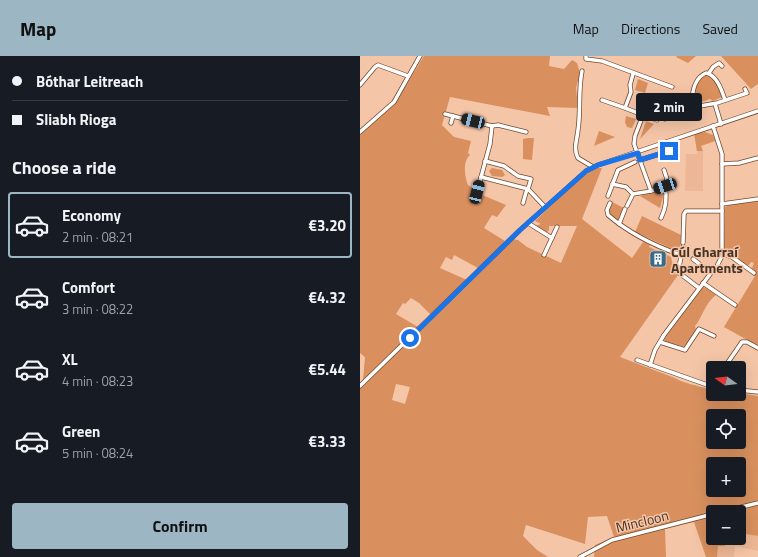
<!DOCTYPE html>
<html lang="en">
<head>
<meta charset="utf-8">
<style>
  :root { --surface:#171b24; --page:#242831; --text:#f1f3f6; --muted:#9ea1a6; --line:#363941; --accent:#9db6c4 }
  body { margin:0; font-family:"Titillium Web",sans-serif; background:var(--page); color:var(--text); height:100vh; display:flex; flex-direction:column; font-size:15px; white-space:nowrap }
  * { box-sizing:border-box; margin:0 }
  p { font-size:13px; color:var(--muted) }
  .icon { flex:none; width:22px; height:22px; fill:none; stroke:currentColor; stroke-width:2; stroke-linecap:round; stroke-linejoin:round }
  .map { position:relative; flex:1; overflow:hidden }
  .sheet { display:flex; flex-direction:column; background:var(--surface); width:360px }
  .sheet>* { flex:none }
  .top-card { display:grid; align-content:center; height:88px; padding:0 12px; background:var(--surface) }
  .needle { width:26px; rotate:285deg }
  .controls { position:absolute; left:346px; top:305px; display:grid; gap:8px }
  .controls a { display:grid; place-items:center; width:40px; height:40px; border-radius:4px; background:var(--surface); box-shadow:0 4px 16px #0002; font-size:20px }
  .end { position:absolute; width:18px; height:18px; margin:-9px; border:5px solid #1a73e8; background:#fff; box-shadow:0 0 0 2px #fff }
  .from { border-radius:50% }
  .bubble { position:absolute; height:28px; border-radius:4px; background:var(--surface); box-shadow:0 4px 16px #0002; font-size:13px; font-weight:700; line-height:28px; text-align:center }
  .car { position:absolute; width:12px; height:24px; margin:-12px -6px; border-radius:5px; box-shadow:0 0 3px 1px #0007; background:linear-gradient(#222 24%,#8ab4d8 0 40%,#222 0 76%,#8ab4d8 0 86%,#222 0) }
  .top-card b { display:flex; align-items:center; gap:14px; height:38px; font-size:15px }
  .top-card b+b { border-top:1px solid var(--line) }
  .top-card i { width:10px; height:10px; background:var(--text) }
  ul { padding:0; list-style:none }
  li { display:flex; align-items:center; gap:12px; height:66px; margin:0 8px 6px; padding:0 4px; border:2px solid transparent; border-radius:4px }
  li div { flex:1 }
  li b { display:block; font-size:15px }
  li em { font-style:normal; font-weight:700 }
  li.active { border-color:var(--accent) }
  li>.icon { width:36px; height:36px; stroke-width:1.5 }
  h2 { padding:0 12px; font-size:18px; line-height:48px }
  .action { display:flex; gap:8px; margin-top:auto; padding:8px 12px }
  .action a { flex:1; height:46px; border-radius:4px; background:var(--accent); color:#111; font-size:16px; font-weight:700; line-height:46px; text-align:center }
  header { display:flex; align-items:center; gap:24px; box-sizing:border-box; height:56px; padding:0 20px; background:var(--accent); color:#111 }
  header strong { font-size:19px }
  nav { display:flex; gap:22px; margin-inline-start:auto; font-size:14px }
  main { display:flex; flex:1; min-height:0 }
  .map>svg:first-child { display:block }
</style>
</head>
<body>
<header>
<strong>Map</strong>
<nav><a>Map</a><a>Directions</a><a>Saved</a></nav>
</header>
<main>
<section class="sheet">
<div class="top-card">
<b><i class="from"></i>Bóthar Leitreach</b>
<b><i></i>Sliabh Rioga</b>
</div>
<h2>Choose a ride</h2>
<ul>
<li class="active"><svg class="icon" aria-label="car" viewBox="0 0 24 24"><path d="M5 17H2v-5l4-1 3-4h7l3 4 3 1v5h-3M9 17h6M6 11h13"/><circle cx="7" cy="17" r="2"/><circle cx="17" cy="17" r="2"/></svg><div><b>Economy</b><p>2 min · 08:21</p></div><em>€3.20</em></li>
<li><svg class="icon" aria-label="car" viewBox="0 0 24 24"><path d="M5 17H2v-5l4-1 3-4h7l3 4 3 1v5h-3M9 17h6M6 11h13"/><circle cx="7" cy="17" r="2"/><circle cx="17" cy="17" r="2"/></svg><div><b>Comfort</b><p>3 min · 08:22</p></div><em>€4.32</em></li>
<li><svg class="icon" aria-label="car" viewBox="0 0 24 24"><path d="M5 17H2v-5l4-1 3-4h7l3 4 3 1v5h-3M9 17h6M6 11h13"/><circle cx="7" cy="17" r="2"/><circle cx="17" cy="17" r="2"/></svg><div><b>XL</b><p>4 min · 08:23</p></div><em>€5.44</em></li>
<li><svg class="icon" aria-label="car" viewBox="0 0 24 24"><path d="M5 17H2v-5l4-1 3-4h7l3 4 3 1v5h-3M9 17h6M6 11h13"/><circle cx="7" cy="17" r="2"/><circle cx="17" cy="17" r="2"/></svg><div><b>Green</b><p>5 min · 08:24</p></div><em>€3.33</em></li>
</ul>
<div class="action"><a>Confirm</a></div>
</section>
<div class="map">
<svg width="398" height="501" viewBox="0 0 398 501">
  <rect width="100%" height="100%" fill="#f5c5a7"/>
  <g fill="#edb795">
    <path d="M 337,95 L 343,95 L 343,135 L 325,135 L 326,98 L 337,98 Z"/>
    <path d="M 379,477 L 398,480 L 398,495 L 375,490 L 374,501 L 357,501 L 358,489 L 365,490 L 366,482 L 379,482 Z"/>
  </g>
  <g fill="#d9905e" fill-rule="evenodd">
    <path d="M 64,0 L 190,0 L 189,10 L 204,13 L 212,4 L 217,7 L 220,17 L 216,32 L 218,52 L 187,51 L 190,60 L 90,41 L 82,69 L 94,81 L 111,85 L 108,97 L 110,99 C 102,106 105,121 108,129 L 120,138 L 146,149 L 137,161 L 132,159 L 124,172 L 145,185 L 132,200 L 118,212 L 94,199 L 92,204 L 86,201 L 80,212 L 107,224 L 71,259 L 59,247 L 51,242 L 45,248 L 43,247 L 36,258 L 58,271 L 3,324 L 5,301 L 0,297 L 0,78 L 35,47 Z"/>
    <path d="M 317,0 L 336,0 L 328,7 L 316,1 Z"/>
    <path d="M 361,0 L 398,0 L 398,28 L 391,33 Z"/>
    <path d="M 346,18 C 355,21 360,33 362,41 L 353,45 L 350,43 L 339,47 L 336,45 L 334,48 L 334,42 L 338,43 L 339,38 L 336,37 C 334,30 340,21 346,18 Z"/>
    <path d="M 278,23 L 288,27 L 285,37 L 275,34 Z"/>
    <path d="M 309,52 L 328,53 L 311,58 L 307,56 Z"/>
    <path d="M 266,60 L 276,63 L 272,72 L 267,71 L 265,66 Z"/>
    <path d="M 286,65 L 294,68 L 280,83 Z"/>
    <path d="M 239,75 L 255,81 L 234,90 Z"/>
    <path d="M 345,76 L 353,79 L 355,85 L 341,90 L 343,95 L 337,95 L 334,78 Z"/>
    <path d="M 168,82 L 174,82 L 172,104 L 163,103 L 163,83 Z"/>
    <path d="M 132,112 L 142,114 L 145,119 L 142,121 L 132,120 L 129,115 Z"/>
    <path d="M 237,112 L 242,112 L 222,163 L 272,202 L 283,186 L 290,189 L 289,191 L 311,201 L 312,206 L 317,211 L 315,218 L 318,219 L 260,301 L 315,322 C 320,326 345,332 353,334 L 353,338 L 379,337 L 398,340 L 398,480 L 379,477 L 379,456 L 353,456 L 353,482 L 366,482 L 365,490 L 358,490 L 357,501 L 346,501 L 334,466 L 305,473 L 306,501 L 234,501 L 235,489 L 254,481 L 247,460 L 228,461 L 225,488 L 166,469 L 163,480 L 177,494 L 188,501 L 0,501 L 0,332 L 152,183 L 158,184 L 167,191 L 201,207 L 217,170 L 189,170 L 189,174 L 186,177 L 175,170 L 181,168 L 175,165 L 221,121 ZM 36,328 L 50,331 L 45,348 L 32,344 ZM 353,360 L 379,360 L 379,386 L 353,386 ZM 353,408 L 379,408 L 379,434 L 353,434 Z"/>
    <path d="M 301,133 L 304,137 L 300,152 L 280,140 Z"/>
    <path d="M 398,145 L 398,290 L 364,271 L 395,220 L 396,217 L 392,212 L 394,207 L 391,206 L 389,209 L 386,209 L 364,194 L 365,151 L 378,146 Z"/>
    <path d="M 252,146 L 264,152 L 258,164 L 249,158 L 248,153 Z"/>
    <path d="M 282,160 L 321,179 L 320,194 L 317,195 L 275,176 Z"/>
    <path d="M 342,231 L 346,232 L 356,239 C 345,247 342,262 335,270 L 336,274 L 326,291 L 305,286 L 304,283 Z"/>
  </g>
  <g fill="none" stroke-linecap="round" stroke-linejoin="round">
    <defs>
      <g id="minor">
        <path d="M 226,0 L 226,3 L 242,5 L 312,31"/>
        <path d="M 222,15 C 218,35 221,54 218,74 C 217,84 213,93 218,102 L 233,111"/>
        <path d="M 349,17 L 353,11 L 359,7 L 362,10"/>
        <path d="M 0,29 L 15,11 L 18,9 L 48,20"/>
        <path d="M 242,44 L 265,52"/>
        <path d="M 332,48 C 332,37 334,22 346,17 C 357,19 362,35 365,44"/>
        <path d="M 355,48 L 361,68"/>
        <path d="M 85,58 L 132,70 L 138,69 L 166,76"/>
        <path d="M 283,59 L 297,64"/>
        <path d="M 305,63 L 340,50 L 357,47 L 387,37 L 385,33"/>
        <path d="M 91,67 L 93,60"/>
        <path d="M 353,70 L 362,98 L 362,195 L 363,198 L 357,210"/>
        <path d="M 0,76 L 34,46 L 60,0"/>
        <path d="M 280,104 L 309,95"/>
        <path d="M 125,105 L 144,110 L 158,120 L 171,123 L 168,133"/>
        <path d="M 362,108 L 379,107 L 398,102"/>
        <path d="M 304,114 L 307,123 L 305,130"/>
        <path d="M 121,121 L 168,133 L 185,151"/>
        <path d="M 252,128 L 266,131 L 273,138 L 291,135 L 274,88 L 275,80 L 283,59 L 265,52 L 271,36 L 270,29 L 273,18"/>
        <path d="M 291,135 L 305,130 C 307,140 306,152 301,162"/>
        <path d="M 117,136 L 130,88 L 132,70"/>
        <path d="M 248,140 L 258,114 L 275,106"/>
        <path d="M 163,147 L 167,133"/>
        <path d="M 250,147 L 247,154 L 248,159 C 269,177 295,190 321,199"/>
        <path d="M 362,148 L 398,143"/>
        <path d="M 267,150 L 273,138"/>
        <path d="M 168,167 L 192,182"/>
        <path d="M 259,168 L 265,153"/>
        <path d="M 323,187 L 324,158 L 326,155 L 362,155"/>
        <path d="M 323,191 L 318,216 L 339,232"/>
        <path d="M 363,198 L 372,201 L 394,217"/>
        <path d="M 184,199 L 197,171"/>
        <path d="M 343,227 L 375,249"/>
        <path d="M 300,286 L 325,294 L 339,273 L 354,280"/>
        <path d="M 277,304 L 353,331"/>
        <path d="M 290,309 L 295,294 L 304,279 L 351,217 L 333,203"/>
        <path d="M 364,312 L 382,286 L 387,286 L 398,292"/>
        <path d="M 0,330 L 160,174 L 226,115 L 238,109 L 398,55"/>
        <path d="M 379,334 L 398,336"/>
        <path d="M 361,456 L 398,447"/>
        <path d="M 220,501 L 252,484 L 353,458"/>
      </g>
    </defs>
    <use href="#minor" stroke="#70492e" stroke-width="5"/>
    <use href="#minor" stroke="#fff" stroke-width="3.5"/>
  </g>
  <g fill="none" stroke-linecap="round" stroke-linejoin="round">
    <path stroke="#1a73e8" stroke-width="5" d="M 50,282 L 160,174 L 226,115 L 238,109 L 278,97 L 280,104 L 309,95"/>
  </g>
  <defs>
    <symbol id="building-square" viewBox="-11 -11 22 22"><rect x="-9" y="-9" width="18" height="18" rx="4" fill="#376b88" stroke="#f5c5a7"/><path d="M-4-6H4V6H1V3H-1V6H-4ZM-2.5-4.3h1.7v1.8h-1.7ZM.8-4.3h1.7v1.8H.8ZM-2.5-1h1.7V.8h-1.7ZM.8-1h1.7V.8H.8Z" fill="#fff"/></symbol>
  </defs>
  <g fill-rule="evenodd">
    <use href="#building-square" x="288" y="193" width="20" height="20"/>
  </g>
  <g text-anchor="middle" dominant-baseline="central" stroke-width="3" stroke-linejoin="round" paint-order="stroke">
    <g font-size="14" font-weight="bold" fill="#463327" stroke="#f5c5a7" text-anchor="start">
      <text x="311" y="195">Cúl Gharraí<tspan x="311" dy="16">Apartments</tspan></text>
    </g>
    <g font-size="14" fill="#463327" stroke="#f5c5a7">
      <text transform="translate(282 465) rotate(-14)">Mincloon</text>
    </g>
  </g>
</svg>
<div class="controls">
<a><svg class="needle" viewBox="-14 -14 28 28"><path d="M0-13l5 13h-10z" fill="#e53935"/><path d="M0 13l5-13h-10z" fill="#9ea1a6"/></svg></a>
<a><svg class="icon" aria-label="locate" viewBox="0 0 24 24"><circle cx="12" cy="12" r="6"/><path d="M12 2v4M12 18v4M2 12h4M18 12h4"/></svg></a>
<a>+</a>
<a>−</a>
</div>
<i class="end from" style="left:50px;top:282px"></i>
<i class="end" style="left:309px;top:95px"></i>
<div class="bubble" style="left:276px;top:37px;width:66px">2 min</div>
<i class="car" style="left:113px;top:65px;rotate:284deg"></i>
<i class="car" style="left:305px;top:130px;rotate:252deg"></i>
<i class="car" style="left:117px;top:136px;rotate:14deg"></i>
</div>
</main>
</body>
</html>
